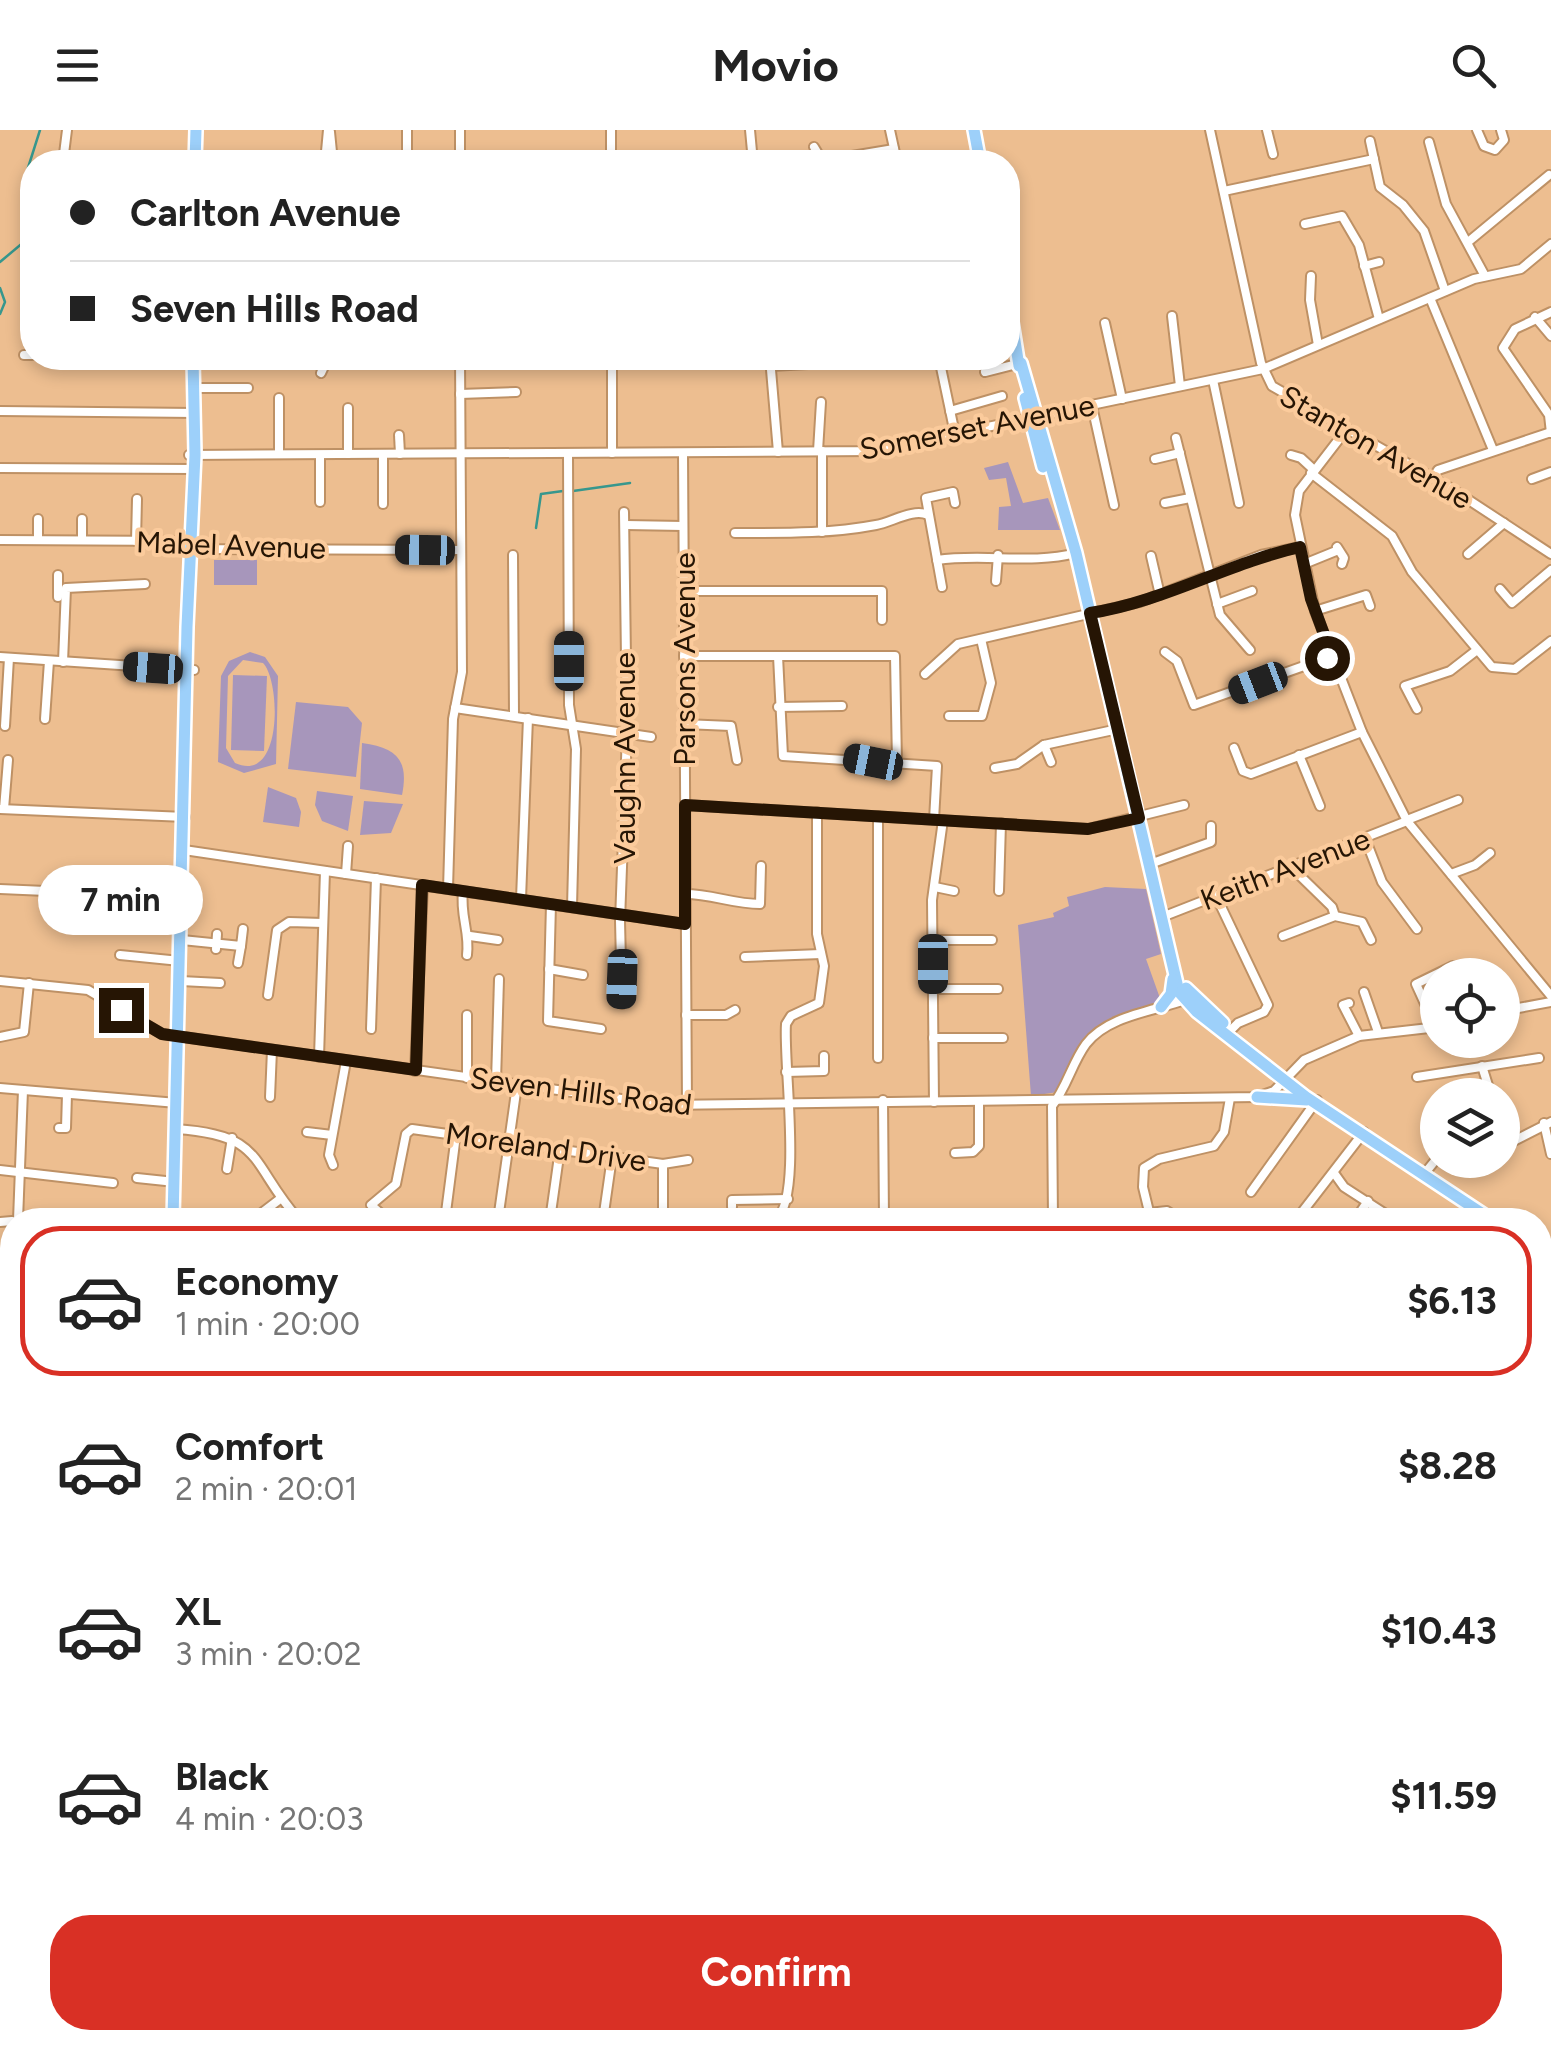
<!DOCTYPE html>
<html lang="en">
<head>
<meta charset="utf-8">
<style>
  :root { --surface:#fff; --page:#f2f2f2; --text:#222; --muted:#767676; --line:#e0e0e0; --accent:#d93025 }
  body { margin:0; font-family:Figtree,sans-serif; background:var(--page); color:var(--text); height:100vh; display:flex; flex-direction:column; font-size:38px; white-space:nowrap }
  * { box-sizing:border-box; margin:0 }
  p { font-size:32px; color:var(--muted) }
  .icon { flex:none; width:55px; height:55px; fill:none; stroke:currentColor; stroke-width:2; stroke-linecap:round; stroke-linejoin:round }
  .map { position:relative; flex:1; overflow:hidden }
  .panel { position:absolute; left:0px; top:1078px; width:1552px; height:842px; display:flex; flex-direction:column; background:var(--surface); border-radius:40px 40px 0 0; box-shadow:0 5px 15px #0003 }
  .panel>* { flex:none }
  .banner { position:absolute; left:20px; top:20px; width:1000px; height:220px; border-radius:40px; box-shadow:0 5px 15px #0003; display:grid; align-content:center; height:220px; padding:0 50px; background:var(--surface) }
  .controls { position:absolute; left:1420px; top:828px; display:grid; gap:20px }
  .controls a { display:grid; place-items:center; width:100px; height:100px; border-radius:50%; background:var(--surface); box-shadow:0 5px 15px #0003; font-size:50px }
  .end { position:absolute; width:45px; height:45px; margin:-22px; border:12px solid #261504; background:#fff; box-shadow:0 0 0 5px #fff }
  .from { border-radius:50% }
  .bubble { position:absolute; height:70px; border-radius:35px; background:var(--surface); box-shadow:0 5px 15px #0003; font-size:32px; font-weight:700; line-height:70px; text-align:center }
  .car { position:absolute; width:30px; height:60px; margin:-30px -15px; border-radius:12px; box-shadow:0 0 8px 2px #0007; background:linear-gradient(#222 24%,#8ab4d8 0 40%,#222 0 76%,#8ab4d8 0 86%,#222 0) }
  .banner b { display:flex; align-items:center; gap:35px; height:95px; font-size:38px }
  .banner b+b { border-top:2px solid var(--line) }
  .banner i { width:25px; height:25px; background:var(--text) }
  ul { padding:18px 0 0; list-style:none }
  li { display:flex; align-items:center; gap:30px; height:150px; margin:0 20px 15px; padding:0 30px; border:5px solid transparent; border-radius:40px }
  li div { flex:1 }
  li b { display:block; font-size:38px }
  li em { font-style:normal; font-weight:700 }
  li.current { border-color:var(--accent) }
  li>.icon { width:90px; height:90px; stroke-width:1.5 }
  .cta { display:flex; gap:20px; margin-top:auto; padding:20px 50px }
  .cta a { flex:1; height:115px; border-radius:40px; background:var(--accent); color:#fff; font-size:40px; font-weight:700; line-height:115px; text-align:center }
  header { display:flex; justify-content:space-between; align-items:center; height:130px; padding:0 50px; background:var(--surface); font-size:45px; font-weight:700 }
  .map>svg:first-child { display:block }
</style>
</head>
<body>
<header><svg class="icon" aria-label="menu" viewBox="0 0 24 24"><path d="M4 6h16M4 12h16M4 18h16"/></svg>Movio<svg class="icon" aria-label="search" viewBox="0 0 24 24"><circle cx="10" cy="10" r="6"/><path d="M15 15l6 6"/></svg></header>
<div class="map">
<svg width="1551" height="1919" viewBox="0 0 1551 1919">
  <rect width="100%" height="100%" fill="#edbe90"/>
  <g fill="#a796bb" fill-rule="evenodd">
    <path d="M 1008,332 L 1023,373 L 1048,368 L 1060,400 L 998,400 L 999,377 L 1011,376 L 1006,348 L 989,350 L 984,338 Z"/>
    <rect x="214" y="430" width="43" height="25"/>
    <path d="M 250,522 L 265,527 L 278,546 L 276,634 L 244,643 L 218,632 L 221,546 L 229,531 ZM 243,530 L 263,533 C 281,551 283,655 235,633 L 226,618 L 228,546 Z"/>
    <path d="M 233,545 L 267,546 L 264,621 L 231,620 Z"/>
    <path d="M 296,572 L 348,577 L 362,593 L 356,647 L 288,639 Z"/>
    <path d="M 362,613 C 397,618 409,630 402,665 L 360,659 Z"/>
    <path d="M 268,657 L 296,668 L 301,682 L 299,697 L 263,692 Z"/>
    <path d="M 317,661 L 353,666 L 348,701 L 322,691 L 315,675 Z"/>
    <path d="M 364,671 L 403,674 L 391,703 L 360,705 Z"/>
    <path d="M 1105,757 L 1146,759 L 1161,824 L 1146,829 L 1161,871 C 1092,895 1089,895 1058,962 L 1031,966 L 1018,795 L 1054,787 L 1053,783 L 1069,776 L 1067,767 Z"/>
    <path d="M 0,1738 L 12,1739 L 12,1908 L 407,1908 L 418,1919 L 0,1919 Z"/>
    <path d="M 414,1908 L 694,1908 L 694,1919 L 425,1919 Z"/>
  </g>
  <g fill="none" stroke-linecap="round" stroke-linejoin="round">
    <g stroke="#37978d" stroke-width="2.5">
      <path d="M 32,68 L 27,41 L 40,0"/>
      <path d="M 0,132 L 25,111 L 32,78"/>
      <path d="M 0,158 L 5,172 L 0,184"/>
      <path d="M 573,361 L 630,353"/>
      <path d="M 536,398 L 541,364 L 563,361"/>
      <path d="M 437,1908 L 447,1919"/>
      <path d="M 177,1919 L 193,1908"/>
    </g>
    <defs>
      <g id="minor">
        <path d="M 460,0 L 460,32"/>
        <path d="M 611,0 L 611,32"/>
        <path d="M 750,0 L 753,32"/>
        <path d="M 890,0 L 897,32"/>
        <path d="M 1210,0 L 1261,233 L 1272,256 L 1452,359 L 1551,424"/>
        <path d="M 1267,0 L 1273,24"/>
        <path d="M 1477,0 L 1484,16 L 1495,20 L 1504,10 L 1501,0"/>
        <path d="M 330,2 L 333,32"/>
        <path d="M 1370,11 L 1380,57 L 1403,75 L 1424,101 L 1445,161"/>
        <path d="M 1429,12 L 1446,74 L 1485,146"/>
        <path d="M 814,17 L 823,32"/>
        <path d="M 822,31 L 894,19"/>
        <path d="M 63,32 L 67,0"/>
        <path d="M 325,32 L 328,0"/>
        <path d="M 407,32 L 407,0"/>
        <path d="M 1224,61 L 1374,29"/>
        <path d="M 1305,94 L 1342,86 L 1359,115 L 1379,189"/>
        <path d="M 1468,112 L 1549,45"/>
        <path d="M 1364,136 L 1379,132"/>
        <path d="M 1311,146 L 1310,170 L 1318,215"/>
        <path d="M 27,148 L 27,173 L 32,178"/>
        <path d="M 1430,168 L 1493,320"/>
        <path d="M 1551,182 L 1515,199 L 1503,218 L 1549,285 L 1551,303"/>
        <path d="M 1172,186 L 1180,256"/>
        <path d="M 1535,187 L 1551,206"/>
        <path d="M 1105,193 L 1122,269"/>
        <path d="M 24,225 L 32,225"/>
        <path d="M 612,228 L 612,323"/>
        <path d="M 770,228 L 778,322"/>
        <path d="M 939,228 L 955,304"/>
        <path d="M 771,236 L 845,232"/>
        <path d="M 985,242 L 1021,233"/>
        <path d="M 321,243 L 328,228"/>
        <path d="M 1213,250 L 1239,373"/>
        <path d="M 196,258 L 248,258"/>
        <path d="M 460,264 L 516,262"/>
        <path d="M 1092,276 L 1114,375"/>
        <path d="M 348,278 L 348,324"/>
        <path d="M 0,281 L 196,283"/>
        <path d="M 950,281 L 1002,266"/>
        <path d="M 1346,300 L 1299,361 L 1295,385 L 1315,481 L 1362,602 L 1407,691 L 1551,866"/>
        <path d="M 399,305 L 400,324"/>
        <path d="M 1176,308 L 1220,485 L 1250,520"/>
        <path d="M 818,321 L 821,272"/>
        <path d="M 822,321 L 822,402"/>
        <path d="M 568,323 L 569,575 L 576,619 L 572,777"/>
        <path d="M 683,323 L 687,976"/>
        <path d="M 279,324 L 279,268"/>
        <path d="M 189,325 L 873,321 L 1263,239 L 1474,149 L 1521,139 L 1551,114"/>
        <path d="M 320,325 L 320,372"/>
        <path d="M 1291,325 L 1301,328 L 1314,340"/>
        <path d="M 1155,329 L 1180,323"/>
        <path d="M 0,338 L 195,339"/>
        <path d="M 1311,343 L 1392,406 L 1412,442 L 1492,537 L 1515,539 L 1551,511"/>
        <path d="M 1433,348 L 1438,340 L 1551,302"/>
        <path d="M 1532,349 L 1551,342"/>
        <path d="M 1165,373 L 1190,368"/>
        <path d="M 383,374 L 383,324"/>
        <path d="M 38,389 L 38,410"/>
        <path d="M 82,389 L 82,410"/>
        <path d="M 626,395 L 683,396"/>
        <path d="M 735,403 C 782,403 829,404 876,395 C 892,392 914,378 928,385"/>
        <path d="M 0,410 L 182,411 L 198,419 L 461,420"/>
        <path d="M 136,411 L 137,369"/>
        <path d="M 1337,417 L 1344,428 L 1342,434"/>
        <path d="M 1468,424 L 1504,393"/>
        <path d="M 513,425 L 514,586"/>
        <path d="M 1151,426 L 1160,465"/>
        <path d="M 937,430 C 984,423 1030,435 1076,423"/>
        <path d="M 1304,434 L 1336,421"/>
        <path d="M 58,445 L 58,467"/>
        <path d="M 996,451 L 998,425"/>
        <path d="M 942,457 L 926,368 L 953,362 L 955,373"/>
        <path d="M 1500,459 L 1512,473 L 1551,440"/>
        <path d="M 683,461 L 882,461 L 882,490"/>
        <path d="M 1217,474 L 1252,461"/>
        <path d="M 1315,481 L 1366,465 L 1370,476"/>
        <path d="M 1165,522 L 1177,531 L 1194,575 L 1332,526"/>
        <path d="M 684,526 L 895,526 L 897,633"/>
        <path d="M 778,526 L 783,626 L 937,636 L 934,690"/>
        <path d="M 0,527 L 194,540"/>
        <path d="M 63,532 L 66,458 L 145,454"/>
        <path d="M 925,544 L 958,514 L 1140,472 L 1261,425 L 1300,417"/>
        <path d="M 778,577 L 842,576"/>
        <path d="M 455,578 L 651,607"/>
        <path d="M 1417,579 L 1405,556 L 1450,541 L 1477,520"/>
        <path d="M 949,586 L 982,586 L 991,553 L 981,509"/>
        <path d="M 45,589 L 49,531"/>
        <path d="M 684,594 L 731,596 L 737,630"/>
        <path d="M 5,596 L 9,528"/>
        <path d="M 1044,615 L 1051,632"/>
        <path d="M 1234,618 L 1243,641 L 1251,644 L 1362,602"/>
        <path d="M 1299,625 L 1320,676"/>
        <path d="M 995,638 L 1017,634 L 1044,615 L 1118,599"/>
        <path d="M 685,675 L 1088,699 L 1184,675"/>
        <path d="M 0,679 L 185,687"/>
        <path d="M 4,679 L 8,630"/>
        <path d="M 1407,690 L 1458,670"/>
        <path d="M 1365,708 L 1382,752 L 1417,799"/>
        <path d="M 184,720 L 685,794"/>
        <path d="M 1150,734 L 1211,712 L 1211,696"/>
        <path d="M 1291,737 L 1332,777 L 1335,786"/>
        <path d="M 346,744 L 348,716"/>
        <path d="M 1451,744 L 1475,735 L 1490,723"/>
        <path d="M 935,757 L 954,761"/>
        <path d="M 0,759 L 183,767"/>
        <path d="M 448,759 L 453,589 L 462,542 L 460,228"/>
        <path d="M 999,761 L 1001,693"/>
        <path d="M 463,762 C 460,786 470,802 467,825"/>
        <path d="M 685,764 C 712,764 733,774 760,774 L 761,736"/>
        <path d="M 1216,766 L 1268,875 L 1264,882 L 1238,893 L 1226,905"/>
        <path d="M 521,769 L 528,588"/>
        <path d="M 551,774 L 548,891 L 601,899"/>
        <path d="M 1162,787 L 1407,691"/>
        <path d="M 470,806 L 498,810"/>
        <path d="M 1283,806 L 1335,786 L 1362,792 L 1371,810"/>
        <path d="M 182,810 L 241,816 L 243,799"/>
        <path d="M 933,810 L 992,810"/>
        <path d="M 216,819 L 217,804"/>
        <path d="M 120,825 L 180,831"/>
        <path d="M 745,827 L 821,824"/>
        <path d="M 238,833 L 241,816"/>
        <path d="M 549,839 L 583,845"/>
        <path d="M 0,851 L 88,860 L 162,904 L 664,975 L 1257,967 L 1274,961 L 1304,930 L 1359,906 L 1438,897"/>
        <path d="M 181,851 L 220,853"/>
        <path d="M 933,859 L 998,859"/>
        <path d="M 1364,862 L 1378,902"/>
        <path d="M 268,865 L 277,800 L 289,792 L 323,793"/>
        <path d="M 1349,873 L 1343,875 L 1359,906"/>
        <path d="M 622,874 L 620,791 L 627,603 L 624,382"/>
        <path d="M 1502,881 L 1551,872"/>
        <path d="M 467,885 L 467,948"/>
        <path d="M 686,885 L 726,885 L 735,880"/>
        <path d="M 1436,898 L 1416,854 L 1453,836"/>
        <path d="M 371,899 L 376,748"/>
        <path d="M 0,907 L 24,902 L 29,853"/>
        <path d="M 933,908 L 1003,908"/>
        <path d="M 319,927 L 325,741"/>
        <path d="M 878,928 L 878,686"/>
        <path d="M 1482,936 L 1491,965"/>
        <path d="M 415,941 L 423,755"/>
        <path d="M 786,942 L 824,941 L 824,926"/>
        <path d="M 1417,947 L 1539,928"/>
        <path d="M 496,952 L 499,849"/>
        <path d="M 0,958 L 177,973"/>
        <path d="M 270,967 L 272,920"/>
        <path d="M 883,970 L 884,1090"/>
        <path d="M 934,972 L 932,770 L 943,690"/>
        <path d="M 1544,993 L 1551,1024"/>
        <path d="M 59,998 L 66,998 L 67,964"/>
        <path d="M 176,999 C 266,1005 249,1033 299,1090"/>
        <path d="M 307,1002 L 332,1005"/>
        <path d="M 1502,1017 L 1551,992"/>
        <path d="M 955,1023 L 973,1022 L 979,1016 L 979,971"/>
        <path d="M 663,1034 L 663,1090"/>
        <path d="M 333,1035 L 329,1025 L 346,931"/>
        <path d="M 227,1039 L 232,1008"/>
        <path d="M 0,1040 L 113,1053"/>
        <path d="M 1334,1043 L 1344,1057 L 1395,1090"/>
        <path d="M 1425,1043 L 1438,1027"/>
        <path d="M 137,1048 L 175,1052"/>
        <path d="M 1251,1062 L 1317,970"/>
        <path d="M 732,1077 L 732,1070 L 788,1069"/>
        <path d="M 1149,1083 L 1167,1081 L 1181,1090"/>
        <path d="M 18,1090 L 23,960"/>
        <path d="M 230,1090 L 235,1085 L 259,1085 L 280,1069"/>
        <path d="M 388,1090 L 371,1075 L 396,1054 L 406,1004 L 412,999 L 663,1034 L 688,1030"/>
        <path d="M 445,1090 L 456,1005"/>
        <path d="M 498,1090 L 517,955"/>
        <path d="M 550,1090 L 560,1019"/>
        <path d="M 603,1090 L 612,1027"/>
        <path d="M 776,1090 C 803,1066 783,934 786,894 L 791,886 L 819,873 L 824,836 L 817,804 L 817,682"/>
        <path d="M 1053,1090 L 1052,976 C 1067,957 1072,933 1086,914 C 1108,885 1156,881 1188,869"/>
        <path d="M 1151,1090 L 1143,1057 L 1144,1038 L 1159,1029 L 1214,1016 L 1224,1002 L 1230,968"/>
        <path d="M 1296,1090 L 1364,1002"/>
        <path d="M 1355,1090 L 1368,1071"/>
        <path d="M 0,1092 L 12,1091"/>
        <path d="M 0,1168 L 12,1165"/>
        <path d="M 1540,1194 L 1551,1202"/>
        <path d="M 11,1221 L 12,1194"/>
        <path d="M 1540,1291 L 1551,1276"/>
        <path d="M 1540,1302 L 1551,1311"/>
        <path d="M 1540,1392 L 1543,1378"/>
        <path d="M 0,1463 L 12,1464"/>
        <path d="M 0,1533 L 12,1523"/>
        <path d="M 1540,1607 L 1551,1600"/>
        <path d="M 0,1687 L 12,1689"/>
        <path d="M 1540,1759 L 1551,1754"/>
        <path d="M 1051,1908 L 1052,1919"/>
        <path d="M 1114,1908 L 1122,1919"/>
        <path d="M 1189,1908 L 1204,1919"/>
        <path d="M 989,1919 L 992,1908"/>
        <path d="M 1165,1919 L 1176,1908"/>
      </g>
      <g id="major">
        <path d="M 974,0 L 980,32"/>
        <path d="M 195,32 L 196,0"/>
        <path d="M 1008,167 L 1019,236"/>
        <path d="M 1021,233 L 1076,423 L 1179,862 L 1197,882 L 1306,967 L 1492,1090"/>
        <path d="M 1025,268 L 1043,337"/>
        <path d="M 1186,858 L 1223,893"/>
        <path d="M 1161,877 L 1171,864 L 1173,849"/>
        <path d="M 1257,967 L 1307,970"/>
        <path d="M 173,1090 L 187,497 L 195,325 L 193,228"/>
        <path d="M 1540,1125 L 1551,1133"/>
        <path d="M 407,1908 L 418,1919"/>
      </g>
    </defs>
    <use href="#minor" stroke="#be9165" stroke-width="12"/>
    <use href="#major" stroke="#fff" stroke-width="16"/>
    <use href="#minor" stroke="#fff" stroke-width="8"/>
    <use href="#major" stroke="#9dd0fa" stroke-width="11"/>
  </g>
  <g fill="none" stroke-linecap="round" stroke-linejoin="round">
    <path stroke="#261504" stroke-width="12" d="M 121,880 L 162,904 L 416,940 L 422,755 L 685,794 L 685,675 L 1088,699 L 1139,688 L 1090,483 C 1163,472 1228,433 1300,417 L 1311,469 L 1332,526 L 1327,528"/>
  </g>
  <g text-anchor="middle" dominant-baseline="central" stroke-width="8" stroke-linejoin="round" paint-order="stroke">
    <g font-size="30" fill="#261504" stroke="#fbcb9c">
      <text transform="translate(977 297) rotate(-11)">Somerset Avenue</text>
      <text transform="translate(1376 317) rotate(30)">Stanton Avenue</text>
      <text transform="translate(231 415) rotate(2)">Mabel Avenue</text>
      <text transform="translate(684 529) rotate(-90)">Parsons Avenue</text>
      <text transform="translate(624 628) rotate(-90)">Vaughn Avenue</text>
      <text transform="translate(1285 739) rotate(-21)">Keith Avenue</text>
      <text transform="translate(581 961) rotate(7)">Seven Hills Road</text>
      <text transform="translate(546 1017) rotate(8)">Moreland Drive</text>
    </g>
  </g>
</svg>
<div class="controls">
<a><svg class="icon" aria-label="locate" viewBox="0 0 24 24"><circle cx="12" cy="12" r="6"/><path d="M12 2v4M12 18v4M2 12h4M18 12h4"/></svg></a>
<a><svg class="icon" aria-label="layers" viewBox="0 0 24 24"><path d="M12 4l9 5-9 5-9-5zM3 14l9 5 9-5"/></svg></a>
</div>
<i class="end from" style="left:1327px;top:528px"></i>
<i class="end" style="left:121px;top:880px"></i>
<div class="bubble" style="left:38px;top:735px;width:165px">7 min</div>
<i class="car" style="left:425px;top:420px;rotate:271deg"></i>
<i class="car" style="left:569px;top:531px;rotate:0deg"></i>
<i class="car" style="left:153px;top:538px;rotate:274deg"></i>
<i class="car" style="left:1258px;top:553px;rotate:249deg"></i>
<i class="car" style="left:873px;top:632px;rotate:281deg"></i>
<i class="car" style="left:933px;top:834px;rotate:180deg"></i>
<i class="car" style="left:622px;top:849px;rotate:182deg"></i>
<div class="banner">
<b><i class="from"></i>Carlton Avenue</b>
<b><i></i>Seven Hills Road</b>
</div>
<section class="panel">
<ul>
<li class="current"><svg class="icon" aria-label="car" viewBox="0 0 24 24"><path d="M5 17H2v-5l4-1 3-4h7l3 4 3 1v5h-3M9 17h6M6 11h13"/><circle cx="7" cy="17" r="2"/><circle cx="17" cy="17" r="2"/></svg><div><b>Economy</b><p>1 min · 20:00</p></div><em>$6.13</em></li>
<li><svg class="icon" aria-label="car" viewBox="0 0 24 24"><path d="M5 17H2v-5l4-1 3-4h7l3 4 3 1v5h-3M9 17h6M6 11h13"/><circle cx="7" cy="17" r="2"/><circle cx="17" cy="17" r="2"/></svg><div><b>Comfort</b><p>2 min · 20:01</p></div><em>$8.28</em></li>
<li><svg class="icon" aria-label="car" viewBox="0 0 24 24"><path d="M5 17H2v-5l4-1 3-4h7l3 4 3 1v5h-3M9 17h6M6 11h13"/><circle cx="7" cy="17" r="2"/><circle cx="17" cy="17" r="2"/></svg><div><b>XL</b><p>3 min · 20:02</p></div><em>$10.43</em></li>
<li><svg class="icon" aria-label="car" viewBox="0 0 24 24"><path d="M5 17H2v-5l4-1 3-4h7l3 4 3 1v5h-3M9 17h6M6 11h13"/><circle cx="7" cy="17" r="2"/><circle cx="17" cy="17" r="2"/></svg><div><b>Black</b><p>4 min · 20:03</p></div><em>$11.59</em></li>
</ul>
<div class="cta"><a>Confirm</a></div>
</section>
</div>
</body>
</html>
